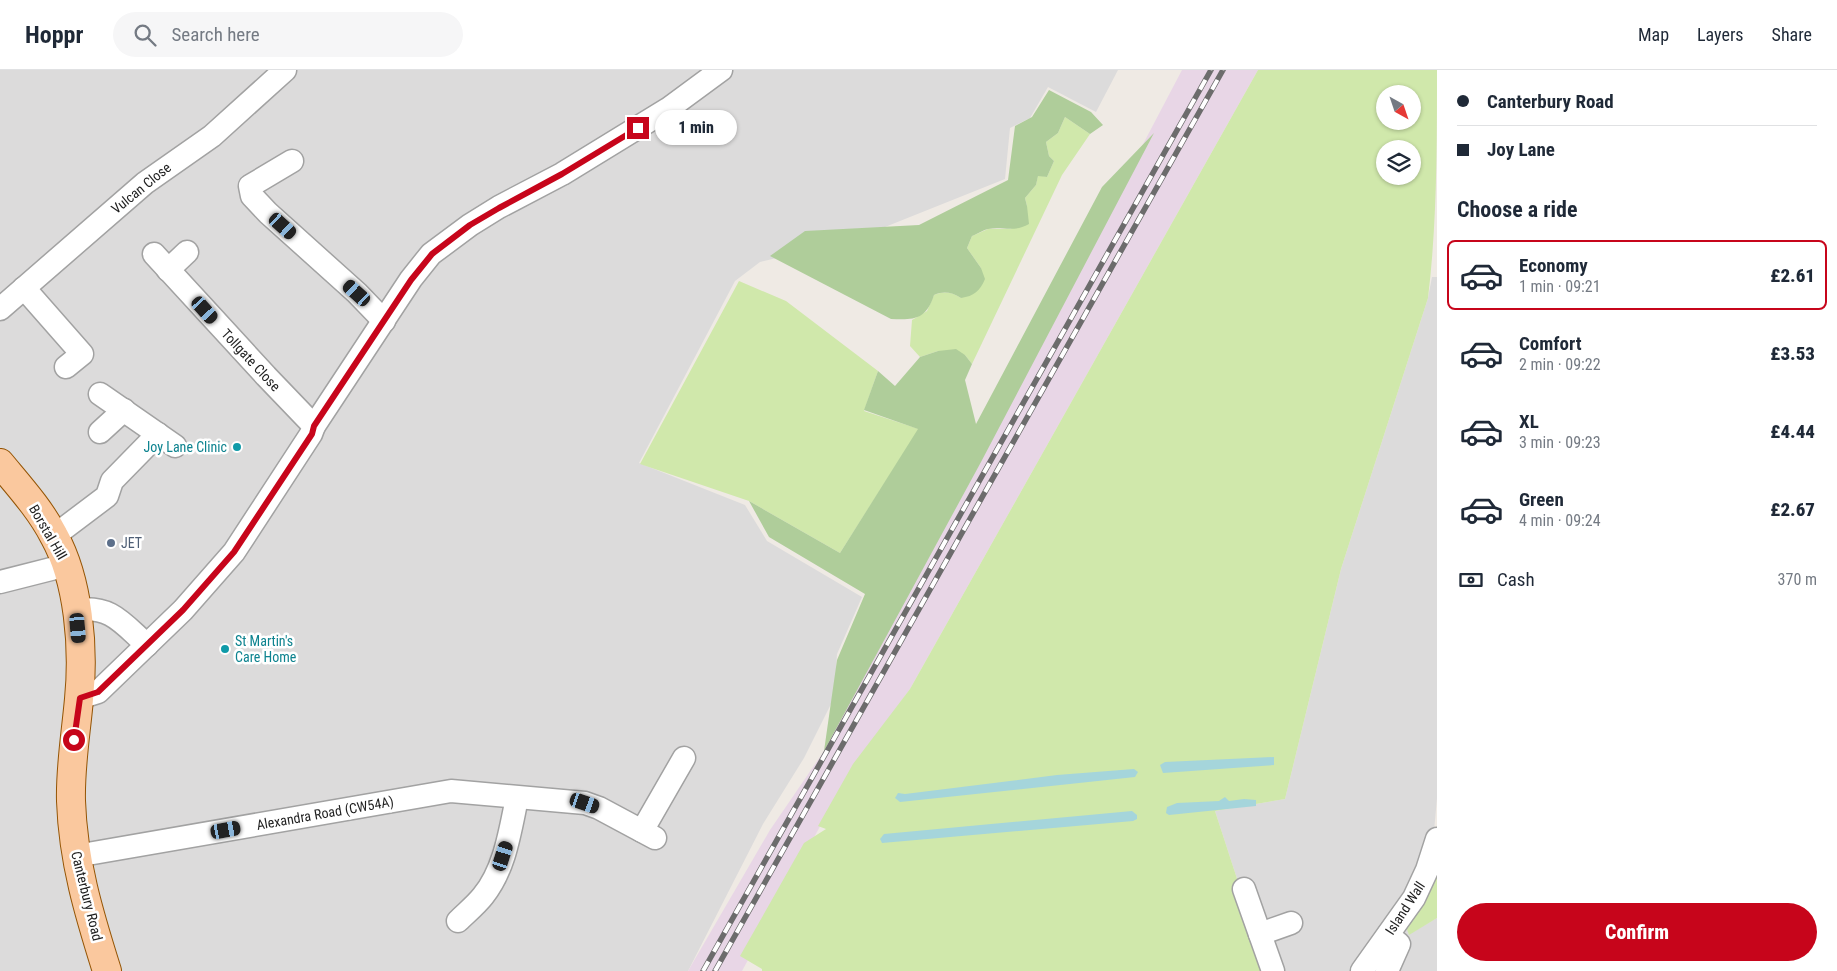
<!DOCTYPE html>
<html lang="en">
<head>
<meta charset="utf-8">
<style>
  :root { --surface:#fff; --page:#f6f6f7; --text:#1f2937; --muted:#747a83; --line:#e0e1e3; --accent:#c7051b }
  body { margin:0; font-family:"Roboto Condensed",sans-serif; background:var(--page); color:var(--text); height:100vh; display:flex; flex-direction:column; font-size:19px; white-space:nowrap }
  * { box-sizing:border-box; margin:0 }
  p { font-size:16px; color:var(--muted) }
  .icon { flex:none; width:28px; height:28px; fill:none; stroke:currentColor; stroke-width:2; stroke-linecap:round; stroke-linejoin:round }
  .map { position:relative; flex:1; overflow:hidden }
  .side { display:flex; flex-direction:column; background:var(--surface); width:400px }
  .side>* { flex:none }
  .guide { display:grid; align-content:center; height:110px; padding:0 20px; background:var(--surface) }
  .needle { width:32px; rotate:140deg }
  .fabs { position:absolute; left:1376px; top:15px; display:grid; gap:10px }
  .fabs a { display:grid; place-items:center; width:45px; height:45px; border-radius:50%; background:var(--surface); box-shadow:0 1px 4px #0004; font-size:25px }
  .end { position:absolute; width:22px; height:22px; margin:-11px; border:6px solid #c7051b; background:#fff; box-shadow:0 0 0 2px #fff }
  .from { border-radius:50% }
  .bubble { position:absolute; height:35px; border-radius:18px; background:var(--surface); box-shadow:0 1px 4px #0004; font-size:16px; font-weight:800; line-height:35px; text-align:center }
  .car { position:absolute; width:15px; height:30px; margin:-15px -8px; border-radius:6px; box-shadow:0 0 4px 1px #0007; background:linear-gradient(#222 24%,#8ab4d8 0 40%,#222 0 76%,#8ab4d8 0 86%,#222 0) }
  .guide b { display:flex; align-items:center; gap:18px; height:48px; font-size:19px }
  .guide b+b { border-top:1px solid var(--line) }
  .guide i { width:12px; height:12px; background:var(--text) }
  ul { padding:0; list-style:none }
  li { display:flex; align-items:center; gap:15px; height:70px; margin:0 10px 8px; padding:0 10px; border:2px solid transparent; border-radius:8px }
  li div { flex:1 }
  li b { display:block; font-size:19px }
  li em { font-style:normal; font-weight:800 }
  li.active { border-color:var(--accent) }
  li>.icon { width:45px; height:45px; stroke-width:1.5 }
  h2 { padding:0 20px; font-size:22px; line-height:60px }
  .pay { display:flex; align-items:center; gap:12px; height:55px; padding:0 20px; font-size:19px }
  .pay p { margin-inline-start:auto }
  .action { display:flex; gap:10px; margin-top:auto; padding:10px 20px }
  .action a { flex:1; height:58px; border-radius:30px; background:var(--accent); color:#fff; font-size:20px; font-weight:800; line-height:58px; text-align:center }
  header { display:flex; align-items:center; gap:30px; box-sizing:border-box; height:70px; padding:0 25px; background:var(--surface); border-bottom:1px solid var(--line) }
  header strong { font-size:24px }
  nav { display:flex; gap:28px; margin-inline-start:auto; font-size:18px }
  .search { width:350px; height:45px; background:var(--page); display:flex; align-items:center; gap:12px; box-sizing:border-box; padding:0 18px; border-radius:28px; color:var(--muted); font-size:19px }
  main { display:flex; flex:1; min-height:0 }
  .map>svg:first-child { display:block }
</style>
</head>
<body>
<header>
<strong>Hoppr</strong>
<div class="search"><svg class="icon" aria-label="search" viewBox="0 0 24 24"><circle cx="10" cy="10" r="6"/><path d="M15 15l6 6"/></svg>Search here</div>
<nav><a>Map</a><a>Layers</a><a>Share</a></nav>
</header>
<main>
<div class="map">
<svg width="1437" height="901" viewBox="0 0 1437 901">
  <rect width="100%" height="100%" fill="#efeae4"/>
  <g fill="#dcdbdb">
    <path d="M 0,0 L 1118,0 L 1096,42 L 1048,17 L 1030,48 L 1010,58 L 1005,109 L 855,169 L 760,192 L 735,211 L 639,393 L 745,435 L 767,471 L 862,527 L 837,584 L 834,628 L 804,688 L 763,754 L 688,901 L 0,901 Z"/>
    <path d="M 1432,207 L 1437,207 L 1437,728 L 1433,772 L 1404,851 L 1409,864 L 1437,848 L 1437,901 L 1267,901 L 1215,741 L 1285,729 L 1341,499 L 1428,228 Z"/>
  </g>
  <path fill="#e8d6e6" d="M 1182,0 L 1258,0 L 910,619 L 846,708 L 742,901 L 688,901 L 770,760 L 824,681 Z"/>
  <g fill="#d0e8ab" fill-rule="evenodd">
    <path d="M 1258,0 L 1437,0 C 1437,76 1437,154 1428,228 L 1341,499 L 1285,729 L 1215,741 L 1267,901 L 762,901 L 762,899 L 740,886 L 804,773 L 826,759 L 818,756 L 853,694 L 910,619 ZM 1385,24 L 1412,24 L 1412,51 L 1385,51 ZM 1385,79 L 1412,79 L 1412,106 L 1385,106 Z"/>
    <path d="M 1065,47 L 1090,64 L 1062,105 L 972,294 L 965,285 L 938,281 L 920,287 L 910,276 L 912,250 L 927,241 L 934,225 C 945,221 951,222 961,228 L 981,198 L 967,178 L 972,166 L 988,159 L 1011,159 L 1027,136 L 1025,128 L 1036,115 L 1038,105 L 1047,107 L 1054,91 L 1049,86 L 1046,72 L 1058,63 Z"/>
    <path d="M 739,211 L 786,231 L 878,301 L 864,341 L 919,359 L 840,483 L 749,431 L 640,394 Z"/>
    <path d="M 1437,793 L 1437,848 L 1409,865 L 1404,851 Z"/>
  </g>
  <g fill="#afcd9a">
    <path d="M 1049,20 L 1091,42 L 1103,55 L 1090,64 L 1065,47 L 1058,63 L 1046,72 L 1049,86 L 1054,91 L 1047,107 L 1038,106 L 1036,115 L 1025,128 L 1027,136 L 1029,154 C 1013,163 1003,156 988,159 C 983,160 977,164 972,166 L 967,178 L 981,198 L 985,209 C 980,221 974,226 961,228 C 951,222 944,221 934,225 C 926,250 914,250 891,249 L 770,186 L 805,161 L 919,155 L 1008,110 L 1015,56 L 1032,47 Z"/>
    <path d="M 1154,63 L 981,392 L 824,681 L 837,590 L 865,524 L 769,467 L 749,431 L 840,483 L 918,359 L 864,340 L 878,301 L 895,316 L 920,287 L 938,281 L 956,279 L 965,285 L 972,294 L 965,310 L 976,354 L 1102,117 Z"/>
  </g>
  <g fill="#a5d5db">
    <path d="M 1274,687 L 1274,695 L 1163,703 L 1160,695 L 1165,692 Z"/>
    <path d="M 1134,699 L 1138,702 L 1135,707 L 900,732 L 895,728 L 898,723 L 905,724 L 1057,705 Z"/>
    <path d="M 1225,727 L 1229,731 L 1244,729 L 1256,730 L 1256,736 L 1169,745 L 1166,743 L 1167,737 L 1177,733 L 1219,731 Z"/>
    <path d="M 1132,741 L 1137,745 L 1137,749 L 1133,751 L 882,773 L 880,769 L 884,764 Z"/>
  </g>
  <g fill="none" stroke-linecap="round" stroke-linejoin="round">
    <defs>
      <g id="minor">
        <path d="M 292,91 L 250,116 L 252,126 L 268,143 L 357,223 L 384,251"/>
        <path d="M 154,184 L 266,306 L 314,356"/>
        <path d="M 168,200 L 187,182"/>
        <path d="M 24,218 L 82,284 L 66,297"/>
        <path d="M 0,239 L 145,113 L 212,66 L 285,0"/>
        <path d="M 100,324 L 175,376"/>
        <path d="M 100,362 L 124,340"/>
        <path d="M 54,466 L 107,426 L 112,411 L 158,364"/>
        <path d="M 0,512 L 67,495"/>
        <path d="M 77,540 C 111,535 123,554 147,575"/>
        <path d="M 79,628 L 98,622 L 183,540 L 234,482 L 311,364 L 314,356 L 411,209 L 431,184 L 470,155 L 499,137 L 562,104 L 668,39 L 721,0"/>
        <path d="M 642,761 L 684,688"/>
        <path d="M 76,786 L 451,721 L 585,733 L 599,738 L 655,768"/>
        <path d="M 1244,819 L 1273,901"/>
        <path d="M 458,851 C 466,843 476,835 483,826 C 505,799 510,761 517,728"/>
        <path d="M 1260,864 L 1291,853"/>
        <path d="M 1362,901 L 1414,828 L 1427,800 L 1437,769"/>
        <path d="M 1387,901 L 1399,874 L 1388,865"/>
      </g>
      <path id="major" d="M 0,393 C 19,416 40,439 54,466 C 79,511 84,578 79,629 C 76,663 70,697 71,731 C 73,791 89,844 107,901"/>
    </defs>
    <use href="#minor" stroke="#a2a2a2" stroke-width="25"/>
    <use href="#major" stroke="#945404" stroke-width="30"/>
    <use href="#minor" stroke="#fff" stroke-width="22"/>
    <use href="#major" stroke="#fac89e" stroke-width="28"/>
    <defs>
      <g id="rail">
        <path d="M 703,901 L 1211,0"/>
        <path d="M 715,901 L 1223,0"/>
      </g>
    </defs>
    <use href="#rail" stroke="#6c6c6c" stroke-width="5.5"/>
    <use href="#rail" stroke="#fff" stroke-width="4" stroke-dasharray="11" stroke-linecap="butt"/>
  </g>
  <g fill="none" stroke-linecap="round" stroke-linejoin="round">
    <path stroke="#c7051b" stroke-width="6" d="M 74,670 L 80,628 L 98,622 L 183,540 L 234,482 L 312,364 L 314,356 L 411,210 L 432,184 L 470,155 L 499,138 L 562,104 L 638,58"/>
  </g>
  <g fill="#0f9aa8" stroke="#fff" stroke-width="2">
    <circle cx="237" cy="377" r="5"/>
    <circle cx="225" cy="579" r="5"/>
  </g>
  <circle fill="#5c6f8a" stroke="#fff" stroke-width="2" cx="111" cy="473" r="5"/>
  <g text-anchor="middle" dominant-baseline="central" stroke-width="5" stroke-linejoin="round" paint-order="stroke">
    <g font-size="14" fill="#1e1e1e" stroke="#fff">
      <text transform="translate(141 118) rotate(-39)">Vulcan Close</text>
      <text transform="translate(251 290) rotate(47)">Tollgate Close</text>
      <text transform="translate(48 462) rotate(60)">Borstal Hill</text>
      <text transform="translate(325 743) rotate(-10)">Alexandra Road (CW54A)</text>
      <text transform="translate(87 826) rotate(76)">Canterbury Road</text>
      <text transform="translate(1405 838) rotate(-57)">Island Wall</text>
    </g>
    <g font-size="14" fill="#0d838f" stroke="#fff" text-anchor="end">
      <text x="227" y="377">Joy Lane Clinic</text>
      <text x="235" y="571" text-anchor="start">St Martin's<tspan x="235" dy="16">Care Home</tspan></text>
    </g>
    <g font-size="14" fill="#4e5e75" stroke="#fff" text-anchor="start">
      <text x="121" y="473">JET</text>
    </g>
  </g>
</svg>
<div class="fabs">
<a><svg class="needle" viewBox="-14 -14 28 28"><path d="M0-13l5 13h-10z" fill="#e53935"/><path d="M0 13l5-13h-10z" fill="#747a83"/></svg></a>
<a><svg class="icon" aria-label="layers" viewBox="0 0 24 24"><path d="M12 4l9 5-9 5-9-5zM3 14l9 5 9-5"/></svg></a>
</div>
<i class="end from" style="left:74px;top:670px"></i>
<i class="end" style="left:638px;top:58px"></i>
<div class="bubble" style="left:655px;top:40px;width:82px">1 min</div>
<i class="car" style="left:283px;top:156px;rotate:132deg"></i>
<i class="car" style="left:357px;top:223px;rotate:312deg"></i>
<i class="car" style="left:205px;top:240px;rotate:138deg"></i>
<i class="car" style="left:78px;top:558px;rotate:175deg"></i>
<i class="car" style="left:585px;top:733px;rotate:109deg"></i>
<i class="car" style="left:226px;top:760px;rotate:80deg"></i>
<i class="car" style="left:503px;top:786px;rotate:18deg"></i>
</div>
<section class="side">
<div class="guide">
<b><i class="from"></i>Canterbury Road</b>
<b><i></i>Joy Lane</b>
</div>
<h2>Choose a ride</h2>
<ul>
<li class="active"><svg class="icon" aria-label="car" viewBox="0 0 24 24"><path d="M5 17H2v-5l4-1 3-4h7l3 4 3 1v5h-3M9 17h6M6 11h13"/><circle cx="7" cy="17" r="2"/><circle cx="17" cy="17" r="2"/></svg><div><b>Economy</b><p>1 min · 09:21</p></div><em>£2.61</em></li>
<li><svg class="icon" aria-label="car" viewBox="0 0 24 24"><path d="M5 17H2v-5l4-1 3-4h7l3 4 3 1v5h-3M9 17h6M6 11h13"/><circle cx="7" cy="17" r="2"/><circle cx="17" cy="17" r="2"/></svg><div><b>Comfort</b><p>2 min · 09:22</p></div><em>£3.53</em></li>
<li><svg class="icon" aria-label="car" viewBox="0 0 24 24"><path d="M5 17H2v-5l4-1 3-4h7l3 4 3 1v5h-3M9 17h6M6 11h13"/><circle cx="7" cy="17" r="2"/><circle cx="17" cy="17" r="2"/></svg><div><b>XL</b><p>3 min · 09:23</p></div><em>£4.44</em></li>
<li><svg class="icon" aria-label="car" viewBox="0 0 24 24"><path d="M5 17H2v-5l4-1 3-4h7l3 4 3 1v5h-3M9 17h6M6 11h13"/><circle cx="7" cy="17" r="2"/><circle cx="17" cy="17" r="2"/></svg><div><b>Green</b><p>4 min · 09:24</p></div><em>£2.67</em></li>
</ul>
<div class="pay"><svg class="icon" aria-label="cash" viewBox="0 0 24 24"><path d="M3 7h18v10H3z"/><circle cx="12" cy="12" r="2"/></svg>Cash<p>370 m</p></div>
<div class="action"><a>Confirm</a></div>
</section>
</main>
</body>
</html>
